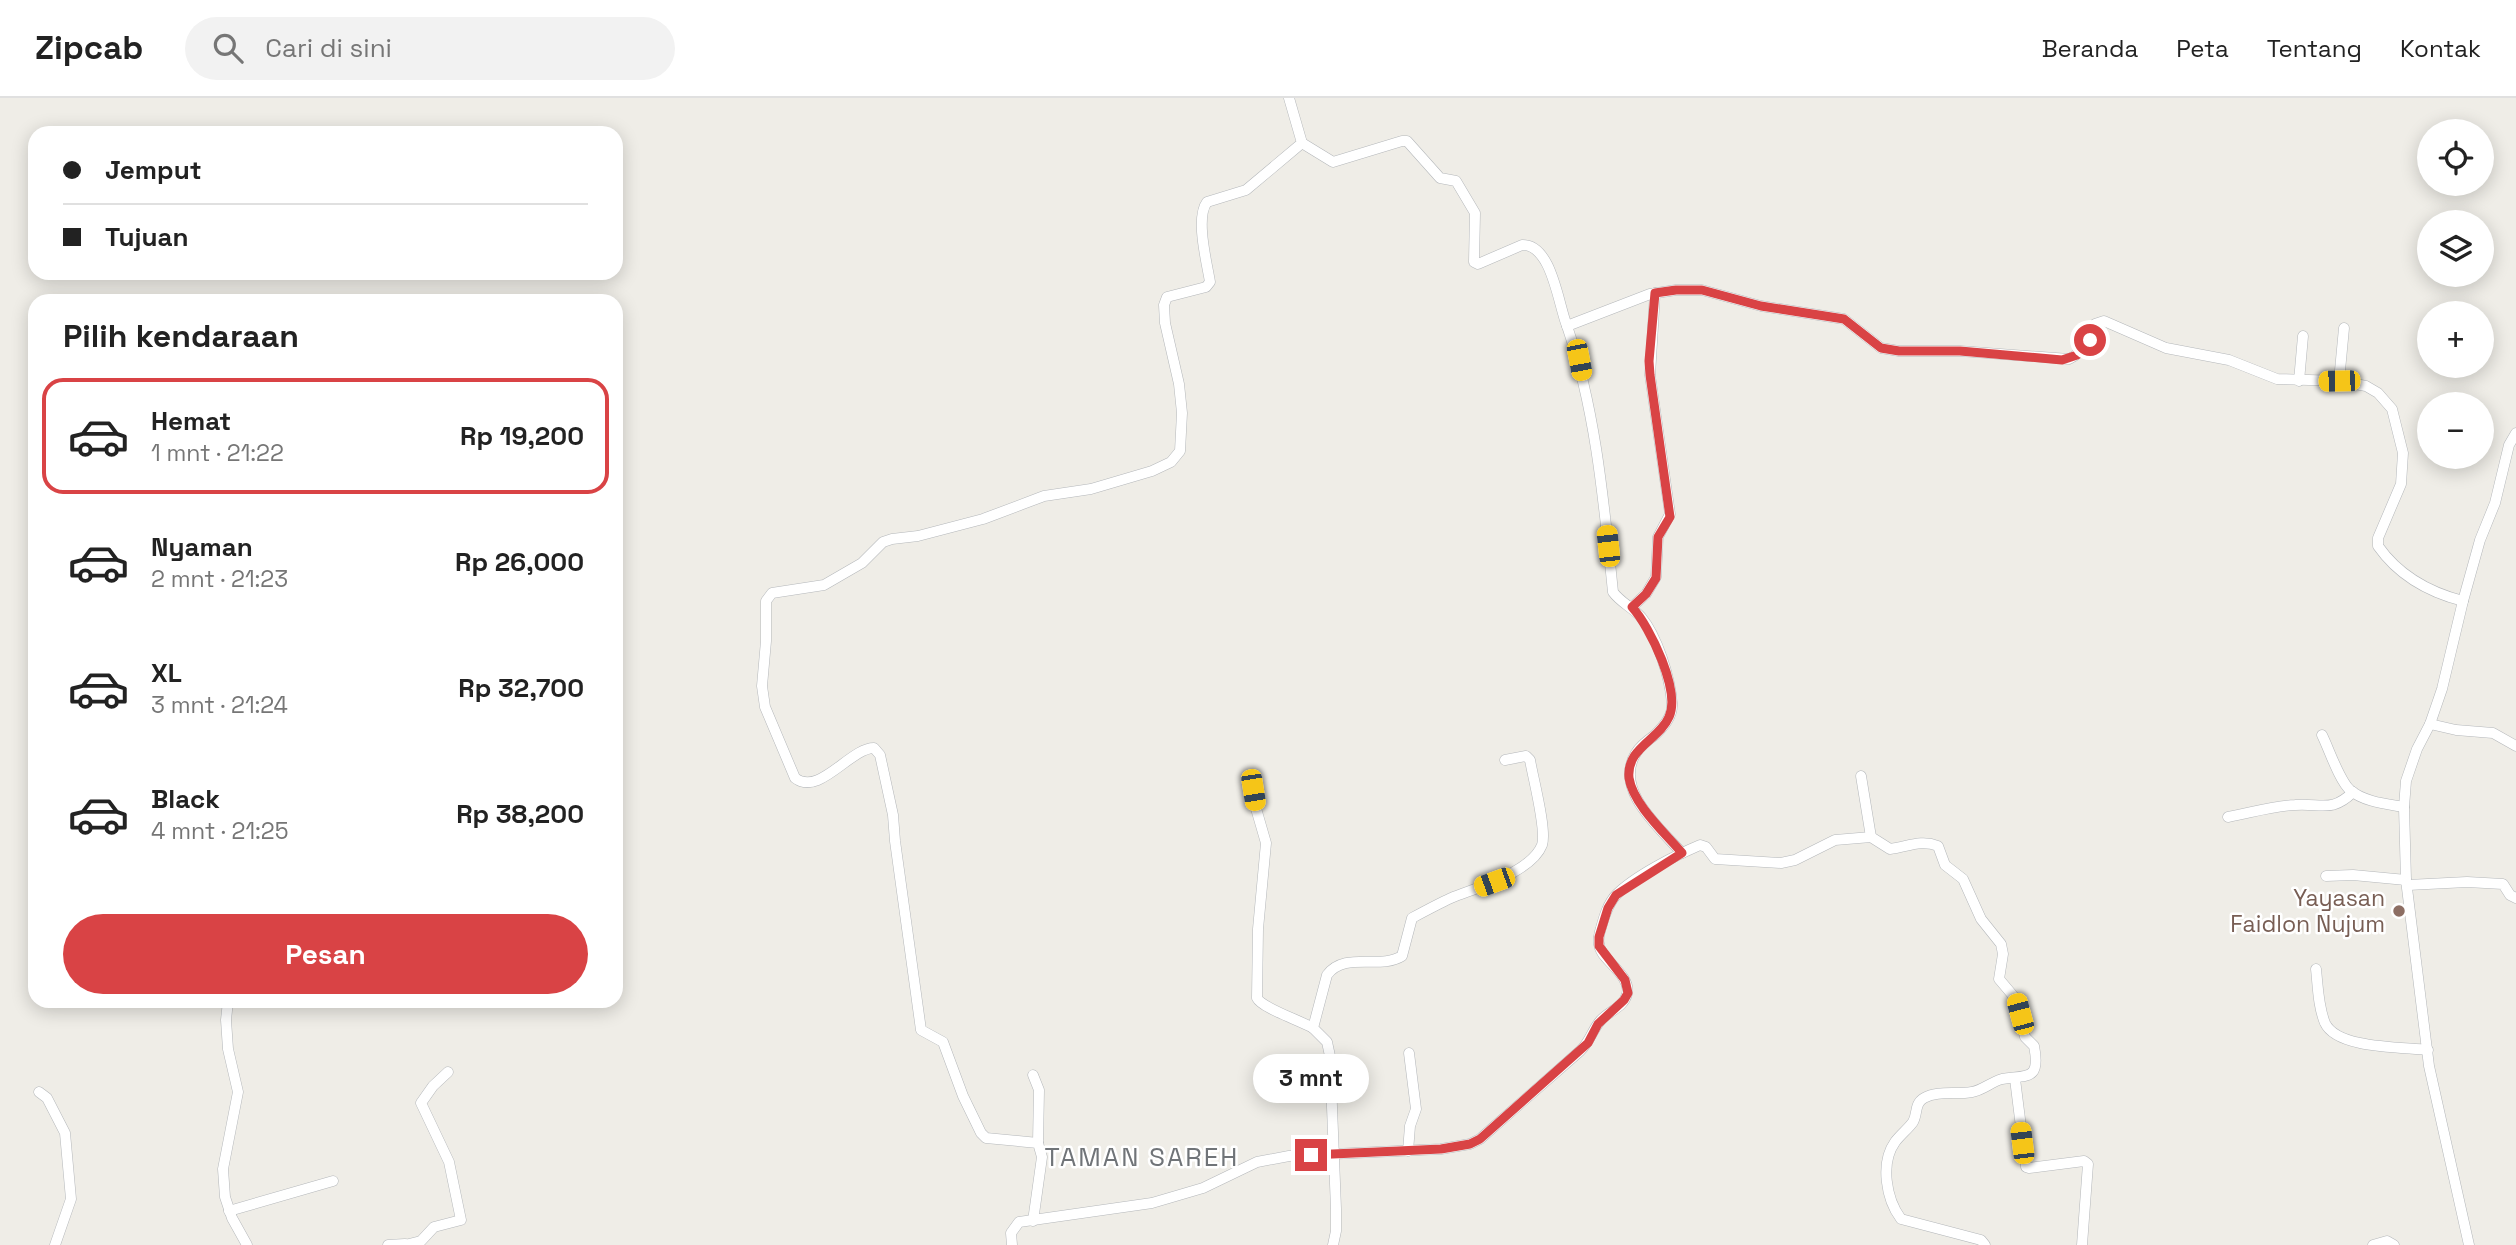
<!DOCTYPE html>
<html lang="id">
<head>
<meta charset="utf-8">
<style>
  :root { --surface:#fff; --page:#f2f2f2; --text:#222; --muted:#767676; --line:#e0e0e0; --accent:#d94345 }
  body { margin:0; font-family:"Space Grotesk",sans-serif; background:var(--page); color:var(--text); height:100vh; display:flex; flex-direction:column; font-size:26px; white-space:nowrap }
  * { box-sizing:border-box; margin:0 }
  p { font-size:23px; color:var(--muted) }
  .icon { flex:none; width:38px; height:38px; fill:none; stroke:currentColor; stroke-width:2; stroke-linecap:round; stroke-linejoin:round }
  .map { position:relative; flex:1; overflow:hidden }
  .side { position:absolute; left:28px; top:196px; width:595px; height:714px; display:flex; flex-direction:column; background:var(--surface); border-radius:21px; box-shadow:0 4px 18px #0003 }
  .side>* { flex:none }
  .hud { position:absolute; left:28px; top:28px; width:595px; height:154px; border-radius:21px; box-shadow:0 4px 18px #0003; display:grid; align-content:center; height:154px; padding:0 35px; background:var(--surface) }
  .fabs { position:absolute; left:2417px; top:21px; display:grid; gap:14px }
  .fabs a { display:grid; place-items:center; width:77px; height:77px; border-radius:50%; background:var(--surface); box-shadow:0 4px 18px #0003; font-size:35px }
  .end { position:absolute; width:32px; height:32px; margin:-16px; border:9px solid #d94345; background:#fff; box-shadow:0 0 0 4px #fff }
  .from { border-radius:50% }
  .bubble { position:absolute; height:49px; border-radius:24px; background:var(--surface); box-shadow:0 4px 18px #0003; font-size:23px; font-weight:700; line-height:49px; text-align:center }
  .car { position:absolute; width:21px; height:42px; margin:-21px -10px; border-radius:9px; box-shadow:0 0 5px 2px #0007; background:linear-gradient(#f5c518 24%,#345 0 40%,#f5c518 0 76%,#345 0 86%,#f5c518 0) }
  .hud b { display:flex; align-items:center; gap:24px; height:66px; font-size:26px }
  .hud b+b { border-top:2px solid var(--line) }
  .hud i { width:18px; height:18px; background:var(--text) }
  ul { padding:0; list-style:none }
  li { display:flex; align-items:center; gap:21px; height:116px; margin:0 14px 10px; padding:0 21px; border:4px solid transparent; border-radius:21px }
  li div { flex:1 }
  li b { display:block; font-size:26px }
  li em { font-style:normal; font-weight:700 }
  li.selected { border-color:var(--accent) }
  li>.icon { width:63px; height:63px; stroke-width:1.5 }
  h2 { padding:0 35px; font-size:32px; line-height:84px }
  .action { display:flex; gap:14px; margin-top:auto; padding:14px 35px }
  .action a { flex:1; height:80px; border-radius:42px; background:var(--accent); color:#fff; font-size:28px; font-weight:700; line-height:80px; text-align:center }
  header { display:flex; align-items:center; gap:42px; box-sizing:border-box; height:98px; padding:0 35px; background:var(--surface); border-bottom:2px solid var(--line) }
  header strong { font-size:33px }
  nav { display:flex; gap:38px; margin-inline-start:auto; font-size:24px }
  .search { width:490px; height:63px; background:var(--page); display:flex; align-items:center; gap:18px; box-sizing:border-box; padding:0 24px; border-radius:38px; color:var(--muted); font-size:26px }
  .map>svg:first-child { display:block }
</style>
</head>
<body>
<header>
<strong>Zipcab</strong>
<div class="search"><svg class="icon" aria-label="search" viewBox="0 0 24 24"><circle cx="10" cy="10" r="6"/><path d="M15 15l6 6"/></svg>Cari di sini</div>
<nav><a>Beranda</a><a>Peta</a><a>Tentang</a><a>Kontak</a></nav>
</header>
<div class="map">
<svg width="2516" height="1147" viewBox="0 0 2516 1147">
  <rect width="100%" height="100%" fill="#efede7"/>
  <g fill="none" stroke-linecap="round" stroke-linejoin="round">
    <defs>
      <g id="minor">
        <path d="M 1302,45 L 1333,64 L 1402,43 L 1407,43 L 1440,80 L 1456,83 L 1475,115 L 1474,164 L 1478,166 L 1522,147 C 1552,146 1558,206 1567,228 L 1650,196 L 1676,192 L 1702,192 L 1761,208 L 1844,221 L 1881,250 L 1899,253 L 1960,253 L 2069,261 C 2084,254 2090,241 2095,226 L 2104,223 L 2166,250 L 2229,262 L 2277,281 L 2339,283 L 2366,288 L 2378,295 L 2392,311 L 2403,355 L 2401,386 L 2378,440 L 2378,448 C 2399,478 2428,494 2463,503 L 2442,591 L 2430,626"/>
        <path d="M 1567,228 C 1596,313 1604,406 1613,494 C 1620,504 1633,510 1641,519 C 1657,538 1670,579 1672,605 C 1673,618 1664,628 1655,637 C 1648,642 1640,648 1636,655 C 1613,692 1660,730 1682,755"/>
        <path d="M 2299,283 L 2303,238"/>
        <path d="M 2339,283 L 2344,230"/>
        <path d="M 2463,503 L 2480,442 L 2495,405 L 2509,347 L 2516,335"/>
        <path d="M 1632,509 L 1646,496 L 1656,479 L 1658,439 L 1670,416 L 1650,277 L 1655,195"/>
        <path d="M 2322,637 C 2329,651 2339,682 2350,692 C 2364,704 2387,706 2404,709"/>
        <path d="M 1251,678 L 1255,707 L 1266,745 L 1258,831 L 1257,900 C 1262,910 1299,922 1313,930"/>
        <path d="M 1861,678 L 1871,739"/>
        <path d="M 2228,719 C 2250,715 2273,708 2295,707 C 2321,705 2332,715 2353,694"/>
        <path d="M 2326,778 L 2353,777 L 2406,782"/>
        <path d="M 2408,787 L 2467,784 L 2503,786 L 2510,797 L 2516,800"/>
        <path d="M 2316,871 C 2318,889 2318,908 2325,925 C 2337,951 2402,949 2428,952"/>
        <path d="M 228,903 L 226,922 L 228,951 L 238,994 L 223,1071 L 225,1099 L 232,1120 L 247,1147"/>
        <path d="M 1033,977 L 1039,992 L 1038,1045"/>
        <path d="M 2015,981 L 2026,1069 L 2029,1070 L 2084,1063 L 2088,1066 L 2082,1147"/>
        <path d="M 39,994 L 47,1000 L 65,1035 L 71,1101 L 55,1147"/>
        <path d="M 1408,1053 L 1410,1028 L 1416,1011 L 1409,955"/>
        <path d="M 229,1113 L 333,1083"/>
        <path d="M 1033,1123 L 1042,1059 L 1038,1045 L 986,1040 L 981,1035 L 963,998 L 943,944 L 921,932 L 895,743 L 893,717 L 880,657 L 874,650 C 850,650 819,699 795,680 L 765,609 L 762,588 L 766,543 L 766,503 L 772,495 L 824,487 L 862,465 L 883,444 L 892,441 L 918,438 L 983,421 L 1044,398 L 1091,391 L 1152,373 L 1171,364 L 1180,353 L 1182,315 L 1179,286 L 1165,225 L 1164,207 L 1167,199 L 1206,189 L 1210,184 C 1207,165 1195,120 1207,104 L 1246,92 L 1302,45 L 1289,0"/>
        <path d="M 388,1147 L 405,1146"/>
        <path d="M 405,1147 L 421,1143 L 434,1129 L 461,1122 L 449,1064 L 421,1005 L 433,988 L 448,974"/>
        <path d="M 1012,1147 L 1011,1135 L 1019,1124 L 1152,1105 L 1203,1090 L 1257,1064 L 1289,1058 L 1441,1051 L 1470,1046 L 1480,1041 L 1580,953 C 1590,944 1592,932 1601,922 C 1609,913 1624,909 1627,896 C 1631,881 1611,867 1603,856 C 1597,847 1598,840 1601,830 C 1604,819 1608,805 1617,796 C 1635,778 1676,757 1700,747 L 1706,749 L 1715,761 L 1781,765 L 1795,762 L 1835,742 L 1871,739 L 1890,751 C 1907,749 1921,741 1938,748 L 1945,767 L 1963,781 L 1981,821 L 2001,846 L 2003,856 L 1999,881 L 2015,900 L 2025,939 L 2034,948 C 2041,983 2027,977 2002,981 C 1991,984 1983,992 1972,994 C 1956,997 1938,992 1924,1000 C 1914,1006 1918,1015 1913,1024 C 1908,1031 1900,1037 1895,1044 C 1880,1065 1886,1101 1901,1121 L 1981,1142 L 1985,1147"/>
        <path d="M 1333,1147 L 1336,1133 L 1336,1111 L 1330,958 L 1327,944 L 1313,930 L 1327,877 C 1345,853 1380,872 1402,858 L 1412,820 C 1425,813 1438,806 1451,800 C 1475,790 1531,775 1542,747 C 1547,732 1533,680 1530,662 L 1526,658 L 1505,662"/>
        <path d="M 2373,1147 L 2387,1143 L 2394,1147"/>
        <path d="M 2469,1147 L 2429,968 L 2406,782 L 2404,709 L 2406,683 L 2417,651 L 2430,626 L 2456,632 L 2493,635 L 2516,648"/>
      </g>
    </defs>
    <use href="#minor" stroke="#b4b7ba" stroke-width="11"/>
    <use href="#minor" stroke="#fff" stroke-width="10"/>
  </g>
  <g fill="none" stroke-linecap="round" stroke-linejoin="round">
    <path stroke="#d94345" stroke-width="9" d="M 1311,1057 L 1441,1051 L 1470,1046 L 1480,1041 L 1588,945 L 1598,926 L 1624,902 L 1628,895 L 1625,882 L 1599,848 L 1599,839 L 1608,810 L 1616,797 L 1682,755 C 1665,735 1633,706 1629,680 C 1626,650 1659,642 1669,619 C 1681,593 1650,529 1632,509 L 1646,496 L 1656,480 L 1658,439 L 1670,419 L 1650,277 L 1649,263 L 1655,195 L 1676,192 L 1702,192 L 1761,208 L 1844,221 L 1881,250 L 1899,253 L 1960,253 L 2062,262 L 2077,257 L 2090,242"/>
  </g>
  <circle fill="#8d6e63" stroke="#fff" stroke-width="2.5" cx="2399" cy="813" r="7"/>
  <g text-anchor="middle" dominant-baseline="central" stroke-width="5" stroke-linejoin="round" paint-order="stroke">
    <g font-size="23" fill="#785e54" stroke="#fff" text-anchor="end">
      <text x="2385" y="800">Yayasan<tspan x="2385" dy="26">Faidlon Nujum</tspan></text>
    </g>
    <g font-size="26" letter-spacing="2" fill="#707478" stroke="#fff">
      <text x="1142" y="1059">TAMAN SAREH</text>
    </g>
  </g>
</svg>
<div class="fabs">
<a><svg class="icon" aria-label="locate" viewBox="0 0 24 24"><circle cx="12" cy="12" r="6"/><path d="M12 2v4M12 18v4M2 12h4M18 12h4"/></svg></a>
<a><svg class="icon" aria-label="layers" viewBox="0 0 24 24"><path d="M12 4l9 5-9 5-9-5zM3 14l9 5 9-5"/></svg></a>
<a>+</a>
<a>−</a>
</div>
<i class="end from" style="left:2090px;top:242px"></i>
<i class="end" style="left:1311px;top:1057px"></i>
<div class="bubble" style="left:1253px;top:956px;width:116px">3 mnt</div>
<i class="car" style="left:1579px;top:262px;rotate:169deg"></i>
<i class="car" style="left:2339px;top:283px;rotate:269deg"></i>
<i class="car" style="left:1608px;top:448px;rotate:354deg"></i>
<i class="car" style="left:1253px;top:692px;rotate:171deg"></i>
<i class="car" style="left:1494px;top:784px;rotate:250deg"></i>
<i class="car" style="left:2020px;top:916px;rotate:345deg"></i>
<i class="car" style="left:2022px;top:1045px;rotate:353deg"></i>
<div class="hud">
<b><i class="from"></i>Jemput</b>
<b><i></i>Tujuan</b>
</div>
<section class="side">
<h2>Pilih kendaraan</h2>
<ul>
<li class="selected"><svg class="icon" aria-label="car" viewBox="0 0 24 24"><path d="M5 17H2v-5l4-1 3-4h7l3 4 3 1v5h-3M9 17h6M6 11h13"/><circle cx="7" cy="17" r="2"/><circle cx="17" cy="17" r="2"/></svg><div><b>Hemat</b><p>1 mnt · 21:22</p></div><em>Rp 19,200</em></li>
<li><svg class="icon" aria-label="car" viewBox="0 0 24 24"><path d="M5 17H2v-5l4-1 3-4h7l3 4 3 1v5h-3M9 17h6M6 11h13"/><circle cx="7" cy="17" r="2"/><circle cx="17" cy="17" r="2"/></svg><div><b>Nyaman</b><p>2 mnt · 21:23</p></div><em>Rp 26,000</em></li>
<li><svg class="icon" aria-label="car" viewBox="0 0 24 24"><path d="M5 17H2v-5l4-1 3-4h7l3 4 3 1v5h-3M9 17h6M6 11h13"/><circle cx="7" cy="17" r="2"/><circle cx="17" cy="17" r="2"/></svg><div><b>XL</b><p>3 mnt · 21:24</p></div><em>Rp 32,700</em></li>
<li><svg class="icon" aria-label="car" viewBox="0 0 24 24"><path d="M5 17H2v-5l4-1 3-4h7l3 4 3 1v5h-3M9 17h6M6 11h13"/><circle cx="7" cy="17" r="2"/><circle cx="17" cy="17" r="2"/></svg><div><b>Black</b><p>4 mnt · 21:25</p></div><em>Rp 38,200</em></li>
</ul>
<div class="action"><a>Pesan</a></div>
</section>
</div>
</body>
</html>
